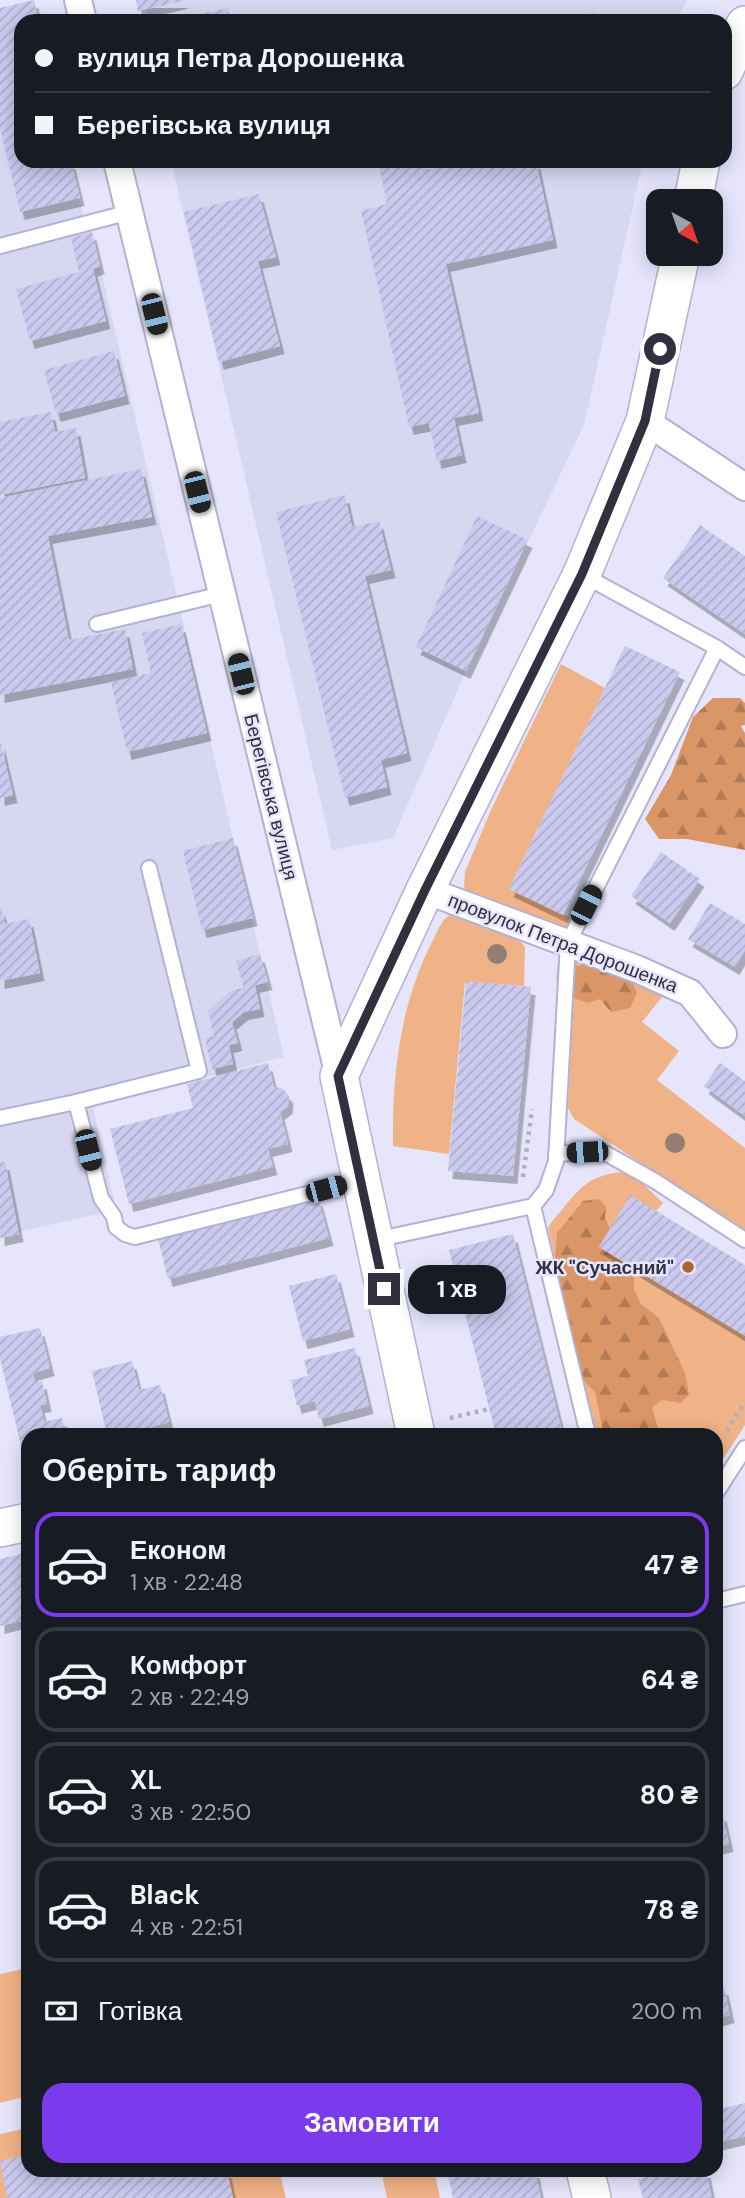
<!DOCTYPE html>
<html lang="uk">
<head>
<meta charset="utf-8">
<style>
  :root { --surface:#171b24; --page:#20242c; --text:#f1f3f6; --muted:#9ea1a6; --line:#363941; --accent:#7c3aed }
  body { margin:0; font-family:"DM Sans",sans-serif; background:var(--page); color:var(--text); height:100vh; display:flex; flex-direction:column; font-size:26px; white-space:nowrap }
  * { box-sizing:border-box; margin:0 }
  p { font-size:23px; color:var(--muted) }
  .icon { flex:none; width:38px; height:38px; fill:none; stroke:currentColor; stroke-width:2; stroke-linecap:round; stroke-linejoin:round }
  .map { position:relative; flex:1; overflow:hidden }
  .sheet { position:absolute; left:21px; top:1428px; width:702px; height:749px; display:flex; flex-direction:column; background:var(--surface); border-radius:21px; box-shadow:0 4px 18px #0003 }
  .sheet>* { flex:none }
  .top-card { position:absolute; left:14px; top:14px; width:718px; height:154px; border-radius:21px; box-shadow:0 4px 18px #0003; display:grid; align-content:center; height:154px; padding:0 21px; background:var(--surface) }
  .needle { width:46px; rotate:140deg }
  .buttons { position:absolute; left:646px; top:189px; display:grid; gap:14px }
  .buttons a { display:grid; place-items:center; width:77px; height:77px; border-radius:14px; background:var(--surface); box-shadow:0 4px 18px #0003; font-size:35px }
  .end { position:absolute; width:32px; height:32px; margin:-16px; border:9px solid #31303e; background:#fff; box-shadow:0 0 0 4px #fff }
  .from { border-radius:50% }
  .bubble { position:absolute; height:49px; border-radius:21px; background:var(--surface); box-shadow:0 4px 18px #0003; font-size:23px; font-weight:700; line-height:49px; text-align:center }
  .car { position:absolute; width:21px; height:42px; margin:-21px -10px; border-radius:9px; box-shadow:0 0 5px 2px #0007; background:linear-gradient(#222 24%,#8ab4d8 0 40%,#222 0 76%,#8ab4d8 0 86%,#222 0) }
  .top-card b { display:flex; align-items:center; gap:24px; height:66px; font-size:26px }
  .top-card b+b { border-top:2px solid var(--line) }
  .top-card i { width:18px; height:18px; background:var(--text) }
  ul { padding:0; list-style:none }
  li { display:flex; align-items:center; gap:21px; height:105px; margin:0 14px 10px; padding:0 7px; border:4px solid var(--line); border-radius:21px }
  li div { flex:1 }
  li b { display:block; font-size:26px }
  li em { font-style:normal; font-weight:700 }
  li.active { border-color:var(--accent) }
  li>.icon { width:63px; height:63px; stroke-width:1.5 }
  h2 { padding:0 21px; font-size:32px; line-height:84px }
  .pay { display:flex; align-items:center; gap:18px; height:77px; padding:0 21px; font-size:26px }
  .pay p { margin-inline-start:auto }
  .primary-button { display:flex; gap:14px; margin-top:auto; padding:14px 21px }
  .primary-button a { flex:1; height:80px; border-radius:21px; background:var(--accent); color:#fff; font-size:28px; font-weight:700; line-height:80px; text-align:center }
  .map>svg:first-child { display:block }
</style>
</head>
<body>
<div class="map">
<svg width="745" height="2198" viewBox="0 0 745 2198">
  <defs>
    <pattern id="forest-firs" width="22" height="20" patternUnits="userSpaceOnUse" patternTransform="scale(1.75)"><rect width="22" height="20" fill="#da9666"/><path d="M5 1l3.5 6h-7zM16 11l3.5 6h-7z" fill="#b17b55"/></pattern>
    <pattern id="building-hatch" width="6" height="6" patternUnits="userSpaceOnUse" patternTransform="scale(1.75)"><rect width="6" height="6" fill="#cbc9ed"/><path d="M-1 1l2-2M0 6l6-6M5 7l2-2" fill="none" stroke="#afadcc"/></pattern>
    <filter id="shadow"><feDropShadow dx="4.5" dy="8" stdDeviation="0" flood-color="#0004"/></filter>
  </defs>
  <rect width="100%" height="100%" fill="#e6e5fb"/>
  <g fill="#d8d7f1">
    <path d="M 136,0 L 687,0 L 676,21 L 149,21 L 146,10 L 138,11 Z"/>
    <path d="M 0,96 L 21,161 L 71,161 L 87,232 L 92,232 L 284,1057 L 93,1107 L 116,1210 L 0,1236 Z"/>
    <path d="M 171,161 L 643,161 L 584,425 L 466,671 L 393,838 L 332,850 Z"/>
  </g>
  <g fill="#f0b287">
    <path d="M 561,664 L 605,688 L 509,889 L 585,924 L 577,941 L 468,895 L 464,887 L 465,872 L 491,810 Z"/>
    <path d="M 452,914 L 520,941 L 525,947 L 524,986 L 465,982 L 449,1154 L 393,1146 C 392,1074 400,1003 434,938 C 439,929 442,918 452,914 Z"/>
    <path d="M 560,949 L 666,992 L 642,1022 L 679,1051 L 657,1080 L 745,1148 L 745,1232 L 574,1119 L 568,1108 L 573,990 L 556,980 Z"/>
    <path d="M 621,1172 L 639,1180 L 663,1203 L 656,1211 L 745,1336 L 745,1425 L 716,1470 L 716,1435 L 594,1435 L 548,1228 C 552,1220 556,1217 561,1211 C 580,1187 589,1176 621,1172 Z"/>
    <path d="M 28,1968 L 28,2096 L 0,2103 L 0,1974 Z"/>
    <path d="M 28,2128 L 28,2170 L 279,2170 L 286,2198 L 0,2198 L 0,2134 Z"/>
    <path d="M 381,2170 L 434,2170 L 440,2198 L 387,2198 Z"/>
  </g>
  <g fill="url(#forest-firs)">
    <path d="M 713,698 L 740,698 L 745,703 L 745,725 L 741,726 L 745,733 L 745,850 L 687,839 L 659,839 L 645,819 L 671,775 L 693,717 Z"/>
    <path d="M 595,963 L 630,976 L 637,993 L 630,1008 L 611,1012 L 600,999 L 588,1003 L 573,998 L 563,984 L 576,966 Z"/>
    <path d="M 599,1199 L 606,1207 L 605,1218 L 610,1229 L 599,1247 L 634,1269 L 634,1289 L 641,1304 L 659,1318 L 685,1373 L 689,1394 L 681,1403 L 662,1400 L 652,1407 L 660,1435 L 604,1435 L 595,1392 L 581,1378 L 555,1260 L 557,1233 L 583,1201 Z"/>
  </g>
  <g fill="url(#building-hatch)" filter="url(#shadow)">
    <path d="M 34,0 L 38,21 L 21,21 L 21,161 L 71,161 L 80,198 L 20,212 L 0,128 L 0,8 Z"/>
    <path d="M 136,0 L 183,0 L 183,1 L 138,11 Z"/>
    <path d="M 228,8 L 230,21 L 172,21 L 172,20 Z"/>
    <path d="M 590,12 L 618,20 L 618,21 L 588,21 Z"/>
    <path d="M 498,13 L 500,21 L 464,21 L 463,20 Z"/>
    <path d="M 394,161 L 425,161 L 427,170 L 470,161 L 536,161 L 553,240 L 446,264 L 479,413 L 454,418 L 462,455 L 437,461 L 429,423 L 409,427 L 361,211 L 387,204 L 379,165 Z"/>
    <path d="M 259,194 L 276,257 L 258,261 L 280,346 L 219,362 L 184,212 Z"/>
    <path d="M 92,232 L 100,266 L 93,269 L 106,321 L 30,341 L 16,289 L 79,272 L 71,238 Z"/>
    <path d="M 114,351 L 125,396 L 56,414 L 44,370 Z"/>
    <path d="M 51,412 L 55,432 L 76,428 L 85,478 L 0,495 L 0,422 Z"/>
    <path d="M 141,469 L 152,517 L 48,536 L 69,640 L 125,629 L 133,669 L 0,695 L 0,498 Z"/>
    <path d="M 345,495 L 352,527 L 379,521 L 391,570 L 365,576 L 407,753 L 381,760 L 387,787 L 345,798 L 276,512 Z"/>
    <path d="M 477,516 L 528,540 L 466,671 L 416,647 Z"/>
    <path d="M 700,525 L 745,556 L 745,634 L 663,578 Z"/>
    <path d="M 181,624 L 207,733 L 127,752 L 111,682 L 151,673 L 142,633 Z"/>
    <path d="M 625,646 L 680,672 L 563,915 L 509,889 Z"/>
    <path d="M 0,740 L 13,795 L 0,798 Z"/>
    <path d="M 233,838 L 253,918 L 202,930 L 183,851 Z"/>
    <path d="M 661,852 L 700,879 L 670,923 L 631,896 Z"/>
    <path d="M 710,903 L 745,924 L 745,950 L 735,967 L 688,939 Z"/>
    <path d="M 0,905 L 5,924 L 29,919 L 40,973 L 0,981 Z"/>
    <path d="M 260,954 L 268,982 L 255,985 L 260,1009 L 244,1012 L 232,1022 L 238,1043 L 229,1045 L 233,1064 L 212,1069 L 205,1038 L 214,1036 L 208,1011 L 232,990 L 244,988 L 236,961 Z"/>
    <path d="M 466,981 L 531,987 L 513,1176 L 448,1171 Z"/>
    <path d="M 268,1063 L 274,1087 L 282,1088 L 289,1096 L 288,1106 L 280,1112 L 288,1144 L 268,1149 L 273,1167 L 129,1204 L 110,1129 L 193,1108 L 187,1084 Z"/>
    <path d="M 720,1063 L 745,1081 L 745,1116 L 704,1086 Z"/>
    <path d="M 5,1162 L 19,1234 L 0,1238 L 0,1163 Z"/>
    <path d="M 630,1195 L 745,1265 L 745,1336 L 599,1247 Z"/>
    <path d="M 318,1198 L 329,1238 L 168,1279 L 158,1239 Z"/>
    <path d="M 513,1234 L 563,1435 L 496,1435 L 449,1250 Z"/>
    <path d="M 336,1274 L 350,1329 L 303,1341 L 289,1286 Z"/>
    <path d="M 40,1328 L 50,1368 L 33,1373 L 35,1383 L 42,1381 L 47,1404 L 40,1405 L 44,1422 L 62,1418 L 66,1435 L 28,1435 L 27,1471 L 0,1358 L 0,1337 Z"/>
    <path d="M 355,1348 L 369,1406 L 319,1419 L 315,1401 L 297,1406 L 291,1380 L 308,1376 L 304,1360 Z"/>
    <path d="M 132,1361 L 139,1390 L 160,1385 L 169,1422 L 148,1428 L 149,1435 L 107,1435 L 92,1371 Z"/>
    <path d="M 26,1553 L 28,1563 L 28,1619 L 0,1626 L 0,1559 Z"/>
    <path d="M 722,1813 L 729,1844 L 716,1847 L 716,1815 Z"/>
    <path d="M 724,1987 L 730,2015 L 716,2019 L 716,1989 Z"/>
    <path d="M 745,2103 L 745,2136 L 716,2143 L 716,2110 Z"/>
    <path d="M 28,2155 L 28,2170 L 227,2170 L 233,2198 L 7,2198 L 0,2161 Z"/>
    <path d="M 447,2170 L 535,2170 L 541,2198 L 453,2198 Z"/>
    <path d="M 678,2170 L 706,2170 L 712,2198 L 643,2198 L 638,2179 Z"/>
  </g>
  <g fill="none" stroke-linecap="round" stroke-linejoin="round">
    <defs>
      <g id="lane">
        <path d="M 0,246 L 130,212"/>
        <path d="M 583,575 L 717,648 L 745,667"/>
        <path d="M 97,624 L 222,594"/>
        <path d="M 76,1102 L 199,1071 L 149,868"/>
        <path d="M 0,1118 L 76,1102 L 101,1198 L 114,1217 L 116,1227 L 125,1234 L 135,1237 L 359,1181"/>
        <path d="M 556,1154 L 587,1152 L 607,1154 L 655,1181 L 745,1240"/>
        <path d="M 533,1206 L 588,1435"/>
        <path d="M 375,1240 L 533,1206 L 546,1190 L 556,1161 L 568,943 L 717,648"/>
        <path d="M 716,1493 L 745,1448"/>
        <path d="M 716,1601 L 745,1594"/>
      </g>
      <g id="street">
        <path d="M 78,0 L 83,21"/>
        <path d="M 117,161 L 339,1076"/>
        <path d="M 645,421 L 745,487"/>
        <path d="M 425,890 L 637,969 L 690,993 L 723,1034"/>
      </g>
      <g id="secondary">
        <path d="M 724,71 L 745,25"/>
        <path d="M 693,201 L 701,161"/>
        <path d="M 416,1435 L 339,1076 L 425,890 L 582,574 L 645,421 L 681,254"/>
        <path d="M 0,1528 L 28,1522"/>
        <path d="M 585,2170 L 592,2198"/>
      </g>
    </defs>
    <use href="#lane" stroke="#b3b1d4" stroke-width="18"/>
    <use href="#street" stroke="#b3b1d4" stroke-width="30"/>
    <use href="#secondary" stroke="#b3b1d4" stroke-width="40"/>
    <g stroke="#afaec2" stroke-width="4.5" stroke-dasharray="3.5 5" stroke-linecap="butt">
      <path d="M 523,1177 L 532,1109"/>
      <path d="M 450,1418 L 489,1409"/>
      <path d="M 727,1431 L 745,1402"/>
    </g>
    <use href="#lane" stroke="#fff" stroke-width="14"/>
    <use href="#street" stroke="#fff" stroke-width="26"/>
    <use href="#secondary" stroke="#fff" stroke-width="37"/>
  </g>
  <g fill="#957d71">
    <circle cx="497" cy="954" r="10"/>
    <circle cx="675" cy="1143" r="10"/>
  </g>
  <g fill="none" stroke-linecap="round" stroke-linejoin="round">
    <path stroke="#31303e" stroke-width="9" d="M 384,1289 L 338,1076 L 425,890 L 582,574 L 645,421 L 660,349"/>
  </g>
  <circle fill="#a86633" stroke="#e6e5fb" stroke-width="2.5" cx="688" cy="1267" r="7"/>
  <g text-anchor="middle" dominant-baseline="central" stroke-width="5" stroke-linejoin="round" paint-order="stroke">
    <g font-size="19" fill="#31303e" stroke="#e6e5fb">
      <text transform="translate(271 797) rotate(76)">Берегівська вулиця</text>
      <text transform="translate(563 943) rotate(21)">провулок Петра Дорошенка</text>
    </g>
    <g font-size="19" font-weight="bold" fill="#31303e" stroke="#e6e5fb" text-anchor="end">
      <text x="674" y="1267">ЖК "Сучасний"</text>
    </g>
  </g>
</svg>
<div class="buttons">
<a><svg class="needle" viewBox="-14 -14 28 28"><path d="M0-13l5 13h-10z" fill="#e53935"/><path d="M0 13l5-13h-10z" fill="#9ea1a6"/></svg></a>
</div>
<i class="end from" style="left:660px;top:349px"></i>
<i class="end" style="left:384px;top:1289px"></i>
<div class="bubble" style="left:408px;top:1265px;width:98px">1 хв</div>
<i class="car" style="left:154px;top:314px;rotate:166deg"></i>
<i class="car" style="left:197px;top:492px;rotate:166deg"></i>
<i class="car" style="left:241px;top:674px;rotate:346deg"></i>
<i class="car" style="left:586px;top:905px;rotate:27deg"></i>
<i class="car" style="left:88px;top:1150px;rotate:166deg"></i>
<i class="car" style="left:587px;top:1152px;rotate:267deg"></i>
<i class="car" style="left:326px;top:1189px;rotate:75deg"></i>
<div class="top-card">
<b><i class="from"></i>вулиця Петра Дорошенка</b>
<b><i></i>Берегівська вулиця</b>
</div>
<section class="sheet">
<h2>Оберіть тариф</h2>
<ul>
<li class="active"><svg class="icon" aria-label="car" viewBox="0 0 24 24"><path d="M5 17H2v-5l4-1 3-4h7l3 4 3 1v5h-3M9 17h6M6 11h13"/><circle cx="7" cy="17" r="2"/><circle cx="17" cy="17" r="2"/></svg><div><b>Економ</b><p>1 хв · 22:48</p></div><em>47 ₴</em></li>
<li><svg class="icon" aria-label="car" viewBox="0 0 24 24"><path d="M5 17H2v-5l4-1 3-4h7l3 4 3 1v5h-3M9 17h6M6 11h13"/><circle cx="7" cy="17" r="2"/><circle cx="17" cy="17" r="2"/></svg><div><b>Комфорт</b><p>2 хв · 22:49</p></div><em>64 ₴</em></li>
<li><svg class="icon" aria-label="car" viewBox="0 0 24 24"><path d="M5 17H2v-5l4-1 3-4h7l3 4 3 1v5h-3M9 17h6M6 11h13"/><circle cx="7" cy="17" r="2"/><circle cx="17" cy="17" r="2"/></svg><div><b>XL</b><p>3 хв · 22:50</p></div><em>80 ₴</em></li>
<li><svg class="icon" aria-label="car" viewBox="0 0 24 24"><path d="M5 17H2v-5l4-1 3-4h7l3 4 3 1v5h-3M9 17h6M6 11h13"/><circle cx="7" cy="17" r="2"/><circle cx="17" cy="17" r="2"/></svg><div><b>Black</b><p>4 хв · 22:51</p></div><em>78 ₴</em></li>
</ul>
<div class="pay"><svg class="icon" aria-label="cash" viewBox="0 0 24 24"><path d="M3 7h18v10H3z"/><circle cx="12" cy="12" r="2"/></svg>Готівка<p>200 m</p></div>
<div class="primary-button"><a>Замовити</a></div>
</section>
</div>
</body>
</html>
